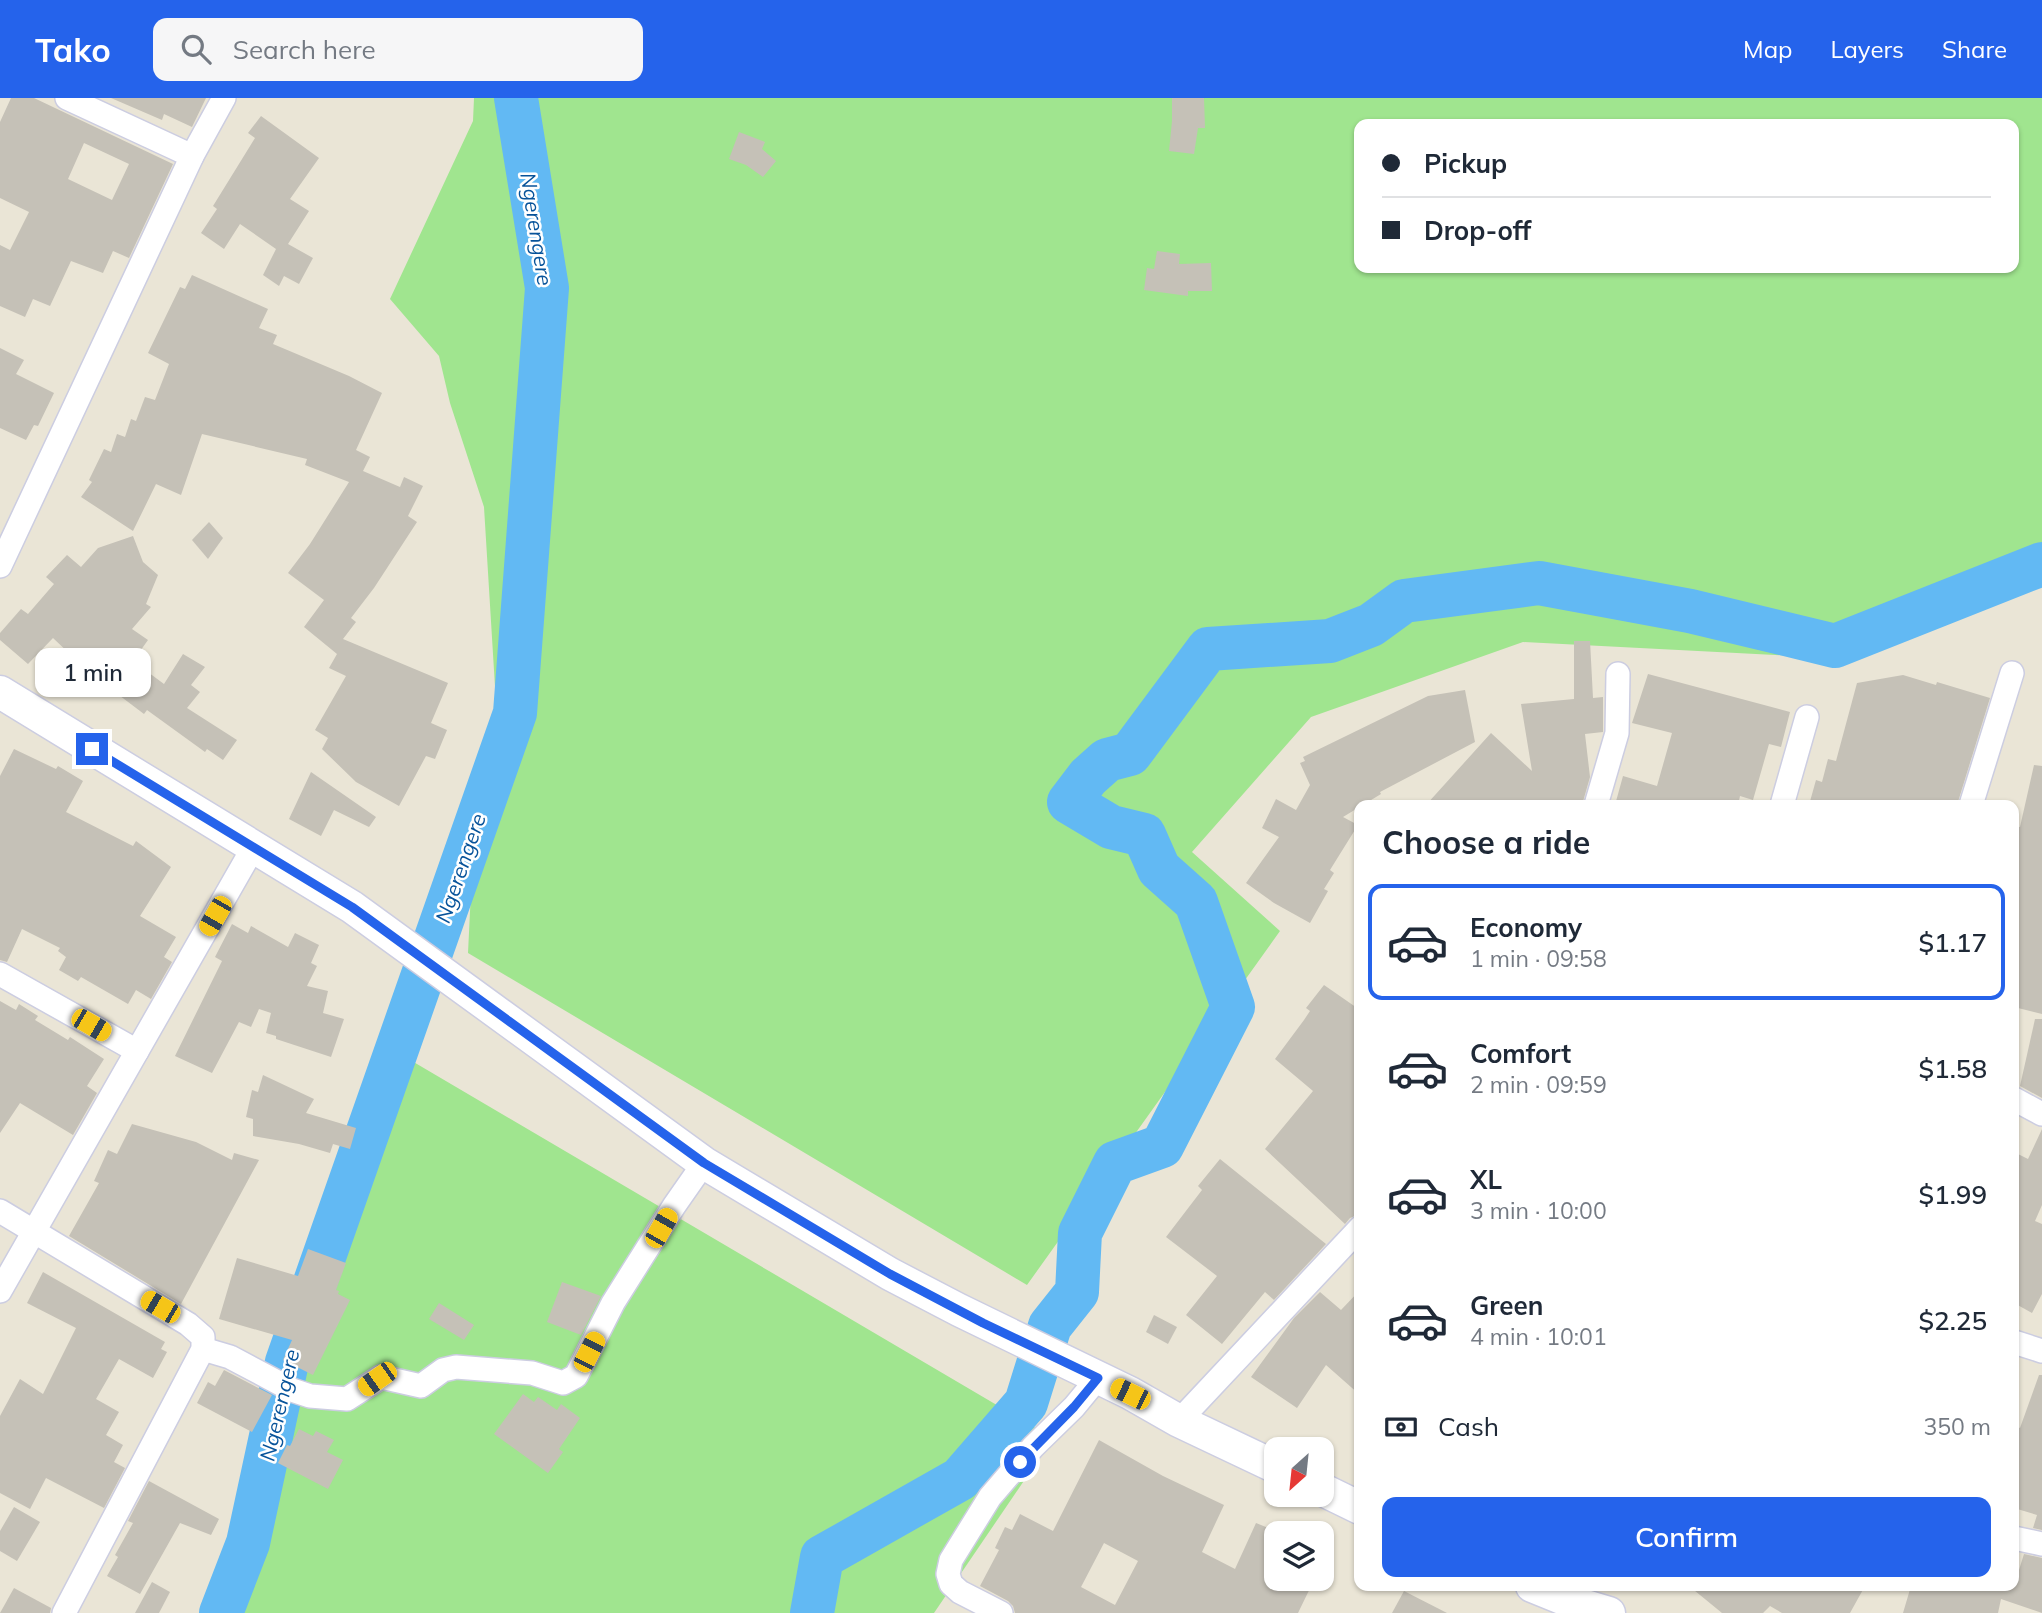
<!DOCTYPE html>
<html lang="en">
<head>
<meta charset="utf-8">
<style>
  :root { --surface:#fff; --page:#f6f6f7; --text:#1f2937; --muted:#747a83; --line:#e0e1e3; --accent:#2563eb }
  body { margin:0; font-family:Mulish,sans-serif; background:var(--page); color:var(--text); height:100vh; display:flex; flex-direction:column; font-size:26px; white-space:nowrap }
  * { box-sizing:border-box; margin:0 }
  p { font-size:23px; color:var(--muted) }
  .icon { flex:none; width:38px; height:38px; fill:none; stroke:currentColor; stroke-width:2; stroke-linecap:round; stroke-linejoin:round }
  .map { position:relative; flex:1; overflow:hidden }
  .panel { position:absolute; left:1354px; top:702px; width:665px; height:791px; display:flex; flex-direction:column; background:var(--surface); border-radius:14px; box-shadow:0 2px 5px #0004 }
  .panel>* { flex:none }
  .banner { position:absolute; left:1354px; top:21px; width:665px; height:154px; border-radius:14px; box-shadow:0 2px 5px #0004; display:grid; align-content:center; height:154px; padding:0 28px; background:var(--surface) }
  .needle { width:46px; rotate:207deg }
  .fabs { position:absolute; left:1264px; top:1339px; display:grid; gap:14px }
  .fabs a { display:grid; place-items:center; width:70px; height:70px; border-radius:14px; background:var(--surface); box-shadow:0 2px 5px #0004; font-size:35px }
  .end { position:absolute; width:32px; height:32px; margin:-16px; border:9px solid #2563eb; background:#fff; box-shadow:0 0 0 4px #fff }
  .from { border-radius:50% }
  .bubble { position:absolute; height:49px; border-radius:14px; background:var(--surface); box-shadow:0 2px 5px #0004; font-size:23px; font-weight:600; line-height:49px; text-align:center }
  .car { position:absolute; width:21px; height:42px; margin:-21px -10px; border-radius:9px; box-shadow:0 0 5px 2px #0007; background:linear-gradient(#f5c518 24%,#345 0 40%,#f5c518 0 76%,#345 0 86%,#f5c518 0) }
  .banner b { display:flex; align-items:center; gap:24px; height:66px; font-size:26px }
  .banner b+b { border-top:2px solid var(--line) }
  .banner i { width:18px; height:18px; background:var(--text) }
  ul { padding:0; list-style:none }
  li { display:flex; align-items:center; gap:21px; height:116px; margin:0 14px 10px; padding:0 14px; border:4px solid transparent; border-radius:14px }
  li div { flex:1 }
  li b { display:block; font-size:26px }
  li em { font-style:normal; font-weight:600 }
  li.current { border-color:var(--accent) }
  li>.icon { width:63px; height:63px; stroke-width:1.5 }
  h2 { padding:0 28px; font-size:32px; line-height:84px }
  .pay { display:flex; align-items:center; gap:18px; height:77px; padding:0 28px; font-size:26px }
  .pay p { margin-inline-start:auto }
  .action { display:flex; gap:14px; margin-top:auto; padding:14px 28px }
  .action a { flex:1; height:80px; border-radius:14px; background:var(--accent); color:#fff; font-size:28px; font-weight:600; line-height:80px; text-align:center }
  header { display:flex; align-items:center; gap:42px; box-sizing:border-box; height:98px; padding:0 35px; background:var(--accent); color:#fff }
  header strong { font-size:33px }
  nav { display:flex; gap:38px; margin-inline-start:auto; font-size:24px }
  .search { width:490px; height:63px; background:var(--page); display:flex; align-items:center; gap:18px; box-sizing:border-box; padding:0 24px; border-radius:14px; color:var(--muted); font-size:26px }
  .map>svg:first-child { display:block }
</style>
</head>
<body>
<header>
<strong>Tako</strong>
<div class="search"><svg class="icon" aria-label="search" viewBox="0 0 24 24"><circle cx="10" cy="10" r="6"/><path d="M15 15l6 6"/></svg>Search here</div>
<nav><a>Map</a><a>Layers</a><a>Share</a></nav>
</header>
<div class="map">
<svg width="2042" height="1515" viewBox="0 0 2042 1515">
  <rect width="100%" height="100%" fill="#eae5d6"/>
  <g fill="#a0e58f" fill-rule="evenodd">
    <path d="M 474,0 L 2042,0 L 2042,472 L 1834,560 L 1523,544 L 1311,619 L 1192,754 L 1280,833 L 1027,1187 L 468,855 L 471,793 L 499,654 L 484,409 L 450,305 L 439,258 L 390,201 L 473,23 ZM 1360,26 L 2014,26 L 2014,170 L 1360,170 Z"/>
    <path d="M 400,956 L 1053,1340 L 934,1515 L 208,1515 L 269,1343 L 338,1173 Z"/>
  </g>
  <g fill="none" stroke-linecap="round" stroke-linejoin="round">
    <g stroke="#62b9f3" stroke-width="44">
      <path d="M 221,1515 L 248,1445 L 287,1264 L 515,615 L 547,190 L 516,0"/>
      <path d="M 812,1515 L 822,1459 L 960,1381 L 1026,1305 L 1050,1228 L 1077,1194 L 1080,1135 L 1115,1065 L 1162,1048 L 1233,909 L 1196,804 L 1159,771 L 1144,737 L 1111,729 L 1069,704 L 1088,679 L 1107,662 L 1130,656 L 1208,551 L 1330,543 L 1371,527 L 1404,503 L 1539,485 L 1690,513 L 1835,548 L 2042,466"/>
    </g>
  </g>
  <g fill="#c5c1b7" fill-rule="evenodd">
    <path d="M 11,0 L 34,0 L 173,66 L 129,160 L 113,153 L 103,175 L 71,163 L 50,208 L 33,201 L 25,219 L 0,208 L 0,147 L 10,152 L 29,114 L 0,100 L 0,24 ZM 84,45 L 129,66 L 112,102 L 68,81 Z"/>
    <path d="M 111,0 L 206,0 L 192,29 L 164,16 L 162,22 Z"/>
    <path d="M 1172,0 L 1204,0 L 1205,30 L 1198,30 L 1194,56 L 1169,53 L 1172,23 Z"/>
    <path d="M 261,18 L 319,60 L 290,101 L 309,113 L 288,146 L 313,160 L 299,186 L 284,178 L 279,188 L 263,177 L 276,151 L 240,126 L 224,151 L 201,135 L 217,111 L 213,108 L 255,40 L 248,35 Z"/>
    <path d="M 739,34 L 765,44 L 762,51 L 776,63 L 763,79 L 746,67 L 729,61 Z"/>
    <path d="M 1157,153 L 1180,156 L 1179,166 L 1211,165 L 1212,193 L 1188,193 L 1188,198 L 1144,192 L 1147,170 L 1154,171 Z"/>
    <path d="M 192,177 L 268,211 L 259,230 L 277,237 L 273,246 L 349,278 L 382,295 L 356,352 L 370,359 L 363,373 L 400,389 L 404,379 L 423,388 L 408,418 L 417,424 L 374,490 L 351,520 L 356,524 L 343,541 L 448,585 L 431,625 L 447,632 L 435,661 L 426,658 L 399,708 L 356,684 L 322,651 L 328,640 L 315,632 L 346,578 L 329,570 L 337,556 L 304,529 L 324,502 L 288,475 L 310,446 L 349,384 L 305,367 L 307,361 L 202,336 L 181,397 L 156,386 L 133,433 L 81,399 L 92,384 L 89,382 L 104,351 L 111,354 L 117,336 L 125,339 L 131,321 L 136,323 L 145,299 L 155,302 L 169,266 L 148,255 L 180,189 L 185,191 Z"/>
    <path d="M 0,250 L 24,262 L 16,276 L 54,295 L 38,328 L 34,327 L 26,342 L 0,330 Z"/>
    <path d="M 209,424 L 223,440 L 208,461 L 192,442 Z"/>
    <path d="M 133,438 L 143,464 L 158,477 L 146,506 L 151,509 L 132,531 L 148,542 L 133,563 L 164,586 L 183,556 L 205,569 L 191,587 L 200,594 L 187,610 L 237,642 L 223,662 L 207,651 L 205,654 L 147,612 L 144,616 L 91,576 L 53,540 L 28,566 L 0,542 L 0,535 L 21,511 L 28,516 L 54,486 L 46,479 L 67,457 L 81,469 L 98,450 Z"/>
    <path d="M 1574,543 L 1590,543 L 1593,600 L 1603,599 L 1603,634 L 1585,636 L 1590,679 L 1582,707 L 1426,707 L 1491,635 L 1532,673 L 1521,606 L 1574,601 Z"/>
    <path d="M 1648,576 L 1790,614 L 1781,649 L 1769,646 L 1753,702 L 1740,698 L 1738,707 L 1615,707 L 1623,678 L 1657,688 L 1672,635 L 1632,625 Z"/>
    <path d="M 1903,577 L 1936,587 L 1937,584 L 1990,600 L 1957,707 L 1809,707 L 1816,682 L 1822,684 L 1828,661 L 1836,663 L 1857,585 Z"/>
    <path d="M 1465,592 L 1475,644 L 1380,694 L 1381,696 L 1343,719 L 1358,727 L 1330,772 L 1334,775 L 1324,791 L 1328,793 L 1310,825 L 1274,805 L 1246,785 L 1279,739 L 1262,730 L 1276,701 L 1296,712 L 1310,687 L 1300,665 L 1305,663 L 1303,659 L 1428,598 Z"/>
    <path d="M 14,651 L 56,671 L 58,668 L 83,683 L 66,714 L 133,748 L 136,743 L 171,769 L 140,818 L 176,839 L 164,859 L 172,864 L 151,901 L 136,892 L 128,906 L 81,879 L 78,883 L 59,872 L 66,859 L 58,853 L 60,850 L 22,831 L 7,864 L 0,862 L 0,678 Z"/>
    <path d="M 2034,667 L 2042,668 L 2042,916 L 2014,909 L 2014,728 L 2020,729 Z"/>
    <path d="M 311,674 L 376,719 L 369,729 L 334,712 L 321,738 L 289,721 Z"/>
    <path d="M 232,826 L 248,835 L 251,828 L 288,849 L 295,835 L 319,847 L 311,865 L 317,868 L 307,888 L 328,893 L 323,915 L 344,921 L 331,959 L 276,941 L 276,938 L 266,935 L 271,915 L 259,911 L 251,929 L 239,924 L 212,975 L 175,958 L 222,863 L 215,859 Z"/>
    <path d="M 1324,887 L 1360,912 L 1360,1116 L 1350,1120 L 1345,1126 L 1265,1051 L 1313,993 L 1275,961 L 1304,922 L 1310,913 L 1306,910 Z"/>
    <path d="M 0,903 L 16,912 L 19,906 L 38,918 L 35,922 L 68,942 L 70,939 L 104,961 L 87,988 L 97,995 L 73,1037 L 20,1005 L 0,1035 Z"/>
    <path d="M 2035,921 L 2042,921 L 2042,1000 L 2020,988 Z"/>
    <path d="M 263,977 L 314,1001 L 306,1015 L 356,1030 L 350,1051 L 333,1046 L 330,1055 L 299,1046 L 253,1038 L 253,1021 L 246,1019 L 252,992 L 258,994 Z"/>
    <path d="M 132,1026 L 196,1044 L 232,1062 L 234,1055 L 259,1062 L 181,1206 L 69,1138 L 99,1085 L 94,1083 L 108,1052 L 117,1056 Z"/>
    <path d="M 2042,1031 L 2042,1107 L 2035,1123 L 2042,1126 L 2042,1196 L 2032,1215 L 2014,1205 L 2014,1054 L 2028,1061 Z"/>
    <path d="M 1220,1061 L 1326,1146 L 1274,1202 L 1265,1194 L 1222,1246 L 1186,1217 L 1217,1178 L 1166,1139 L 1202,1092 L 1198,1088 Z"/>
    <path d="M 308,1151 L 346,1165 L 336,1192 L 339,1193 L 338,1196 L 350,1202 L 313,1277 L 283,1262 L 292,1242 L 219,1221 L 237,1160 L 298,1178 Z"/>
    <path d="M 43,1174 L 165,1244 L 161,1251 L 167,1254 L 153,1280 L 119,1261 L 96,1301 L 119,1314 L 106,1337 L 123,1347 L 114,1364 L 125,1370 L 104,1410 L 46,1380 L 30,1411 L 0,1395 L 0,1318 L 20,1281 L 43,1296 L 76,1230 L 27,1205 Z"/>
    <path d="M 562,1184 L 601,1198 L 581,1237 L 547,1224 Z"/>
    <path d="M 1360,1192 L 1360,1297 L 1326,1267 L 1297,1310 L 1251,1279 L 1294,1220 L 1320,1194 L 1341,1212 Z"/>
    <path d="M 439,1205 L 474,1227 L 464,1242 L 429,1221 Z"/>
    <path d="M 1154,1217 L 1177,1229 L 1168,1246 L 1146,1234 Z"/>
    <path d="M 224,1272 L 272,1297 L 252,1334 L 197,1305 L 208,1284 L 215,1288 Z"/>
    <path d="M 2039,1277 L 2042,1277 L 2042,1432 L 2033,1430 L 2037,1417 L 2014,1410 L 2014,1327 L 2020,1330 Z"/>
    <path d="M 523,1296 L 534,1304 L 538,1299 L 557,1312 L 561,1306 L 580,1320 L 559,1351 L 563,1354 L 548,1375 L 494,1336 Z"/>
    <path d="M 299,1331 L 313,1338 L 316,1333 L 334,1342 L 327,1354 L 343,1362 L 328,1391 L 278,1365 L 287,1347 L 290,1348 Z"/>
    <path d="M 1099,1342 L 1163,1378 L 1224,1407 L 1202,1454 L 1235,1471 L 1256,1425 L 1276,1433 L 1276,1480 L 1315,1480 L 1298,1515 L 1015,1515 L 1013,1508 L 1008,1503 L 980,1488 L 999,1452 L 995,1450 L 1005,1429 L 1012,1432 L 1020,1416 L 1053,1433 ZM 1104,1445 L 1138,1463 L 1115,1507 L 1081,1489 Z"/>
    <path d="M 149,1383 L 219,1421 L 211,1437 L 180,1425 L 140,1496 L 107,1478 L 118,1459 L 115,1457 L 133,1425 L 128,1423 Z"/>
    <path d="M 14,1409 L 40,1424 L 17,1463 L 0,1453 L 0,1433 Z"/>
    <path d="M 2024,1456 L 2042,1460 L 2042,1515 L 2001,1501 L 1998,1515 L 1903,1515 L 1911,1488 L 2014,1488 Z"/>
    <path d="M 152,1484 L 170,1494 L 159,1515 L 135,1515 Z"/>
    <path d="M 1689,1488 L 1865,1488 L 1850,1515 L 1782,1515 L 1770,1508 L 1763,1515 L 1722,1515 Z"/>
    <path d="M 14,1490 L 51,1510 L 50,1515 L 0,1515 Z"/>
    <path d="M 1404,1493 L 1447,1515 L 1392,1515 Z"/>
  </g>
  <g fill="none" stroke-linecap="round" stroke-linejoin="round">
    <defs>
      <g id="street">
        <path d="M 67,0 L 192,58"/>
        <path d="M 0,468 L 192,58 L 224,0"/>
        <path d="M 1596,707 L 1617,635 L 1618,576"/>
        <path d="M 1782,707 L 1807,619"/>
        <path d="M 1971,707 L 2012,575"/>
        <path d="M 0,876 L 137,953"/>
        <path d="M 2014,1001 L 2042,1016"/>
        <path d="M 0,1113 L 188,1226 L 203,1239 L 203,1251 L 64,1515"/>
        <path d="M 0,1193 L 253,750"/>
        <path d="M 2014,1244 L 2042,1253"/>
        <path d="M 203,1251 L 230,1259 L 292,1292 L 310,1298 L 347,1301 L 381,1279 L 421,1288 L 443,1272 L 456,1269 L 532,1275 L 563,1285 L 576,1278 L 613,1205 L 674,1108 L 704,1065"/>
        <path d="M 1179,1323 L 1360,1130"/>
        <path d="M 2014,1440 L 2042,1446"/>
        <path d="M 1001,1515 L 960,1494 L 951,1486 L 948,1476 L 951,1462 L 990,1399 L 1033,1349 L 1074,1309 L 1098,1280"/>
      </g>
      <g id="secondary">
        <path d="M 0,594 L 352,809 L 704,1065 L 890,1176 L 959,1212 L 1130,1295 L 1179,1323 L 1276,1369"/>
        <path d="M 1321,1391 L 1360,1410"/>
        <path d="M 1532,1488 L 1569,1503 L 1609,1515"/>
      </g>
    </defs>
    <use href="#street" stroke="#cccde1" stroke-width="26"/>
    <use href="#secondary" stroke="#cccde1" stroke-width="35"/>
    <use href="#street" stroke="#fff" stroke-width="23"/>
    <use href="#secondary" stroke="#fff" stroke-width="32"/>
  </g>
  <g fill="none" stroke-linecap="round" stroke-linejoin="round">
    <path stroke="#2563eb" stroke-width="9" d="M 92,651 L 352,809 L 704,1065 L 890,1176 L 983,1225 L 1098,1280 L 1074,1309 L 1020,1364"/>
  </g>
  <g text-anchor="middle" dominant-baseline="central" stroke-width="5" stroke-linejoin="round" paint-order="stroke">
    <g font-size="21" font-style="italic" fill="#07539a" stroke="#fff">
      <text transform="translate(537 131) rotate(81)">Ngerengere</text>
      <text transform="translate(460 770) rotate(-71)">Ngerengere</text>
      <text transform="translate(279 1307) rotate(-77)">Ngerengere</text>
    </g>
  </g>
</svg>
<div class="fabs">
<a><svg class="needle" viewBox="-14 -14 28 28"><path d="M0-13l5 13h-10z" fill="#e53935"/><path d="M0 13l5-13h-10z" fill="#747a83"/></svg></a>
<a><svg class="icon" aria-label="layers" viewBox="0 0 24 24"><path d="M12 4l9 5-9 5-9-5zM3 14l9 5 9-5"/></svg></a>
</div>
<i class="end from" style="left:1020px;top:1364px"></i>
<i class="end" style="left:92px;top:651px"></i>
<div class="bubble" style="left:35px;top:550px;width:116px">1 min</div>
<i class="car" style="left:215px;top:818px;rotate:210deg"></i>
<i class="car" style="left:91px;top:927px;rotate:120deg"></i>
<i class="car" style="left:661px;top:1130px;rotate:30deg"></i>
<i class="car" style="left:160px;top:1209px;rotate:300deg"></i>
<i class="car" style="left:589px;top:1254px;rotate:27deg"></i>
<i class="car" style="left:377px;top:1281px;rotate:235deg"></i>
<i class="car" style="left:1130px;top:1296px;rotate:296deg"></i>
<div class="banner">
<b><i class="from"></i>Pickup</b>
<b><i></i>Drop-off</b>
</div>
<section class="panel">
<h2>Choose a ride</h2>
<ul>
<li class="current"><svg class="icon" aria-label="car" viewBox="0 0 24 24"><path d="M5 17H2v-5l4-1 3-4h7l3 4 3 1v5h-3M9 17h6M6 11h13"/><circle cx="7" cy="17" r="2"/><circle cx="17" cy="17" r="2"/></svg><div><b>Economy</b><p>1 min · 09:58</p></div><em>$1.17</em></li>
<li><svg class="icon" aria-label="car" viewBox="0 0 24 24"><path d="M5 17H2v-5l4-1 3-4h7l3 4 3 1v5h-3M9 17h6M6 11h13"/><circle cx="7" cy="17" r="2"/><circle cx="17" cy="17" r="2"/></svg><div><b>Comfort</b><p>2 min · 09:59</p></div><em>$1.58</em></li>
<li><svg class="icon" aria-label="car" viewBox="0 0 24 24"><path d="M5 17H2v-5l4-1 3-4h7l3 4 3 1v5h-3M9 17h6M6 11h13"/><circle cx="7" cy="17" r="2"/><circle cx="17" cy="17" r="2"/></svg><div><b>XL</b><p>3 min · 10:00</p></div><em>$1.99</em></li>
<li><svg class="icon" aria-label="car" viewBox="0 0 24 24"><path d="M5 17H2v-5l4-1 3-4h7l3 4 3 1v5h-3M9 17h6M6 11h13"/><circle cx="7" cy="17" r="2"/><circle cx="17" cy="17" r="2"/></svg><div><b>Green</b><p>4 min · 10:01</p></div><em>$2.25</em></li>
</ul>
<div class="pay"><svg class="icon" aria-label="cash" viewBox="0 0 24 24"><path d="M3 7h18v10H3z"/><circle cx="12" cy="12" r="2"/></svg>Cash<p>350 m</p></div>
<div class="action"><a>Confirm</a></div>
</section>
</div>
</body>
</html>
